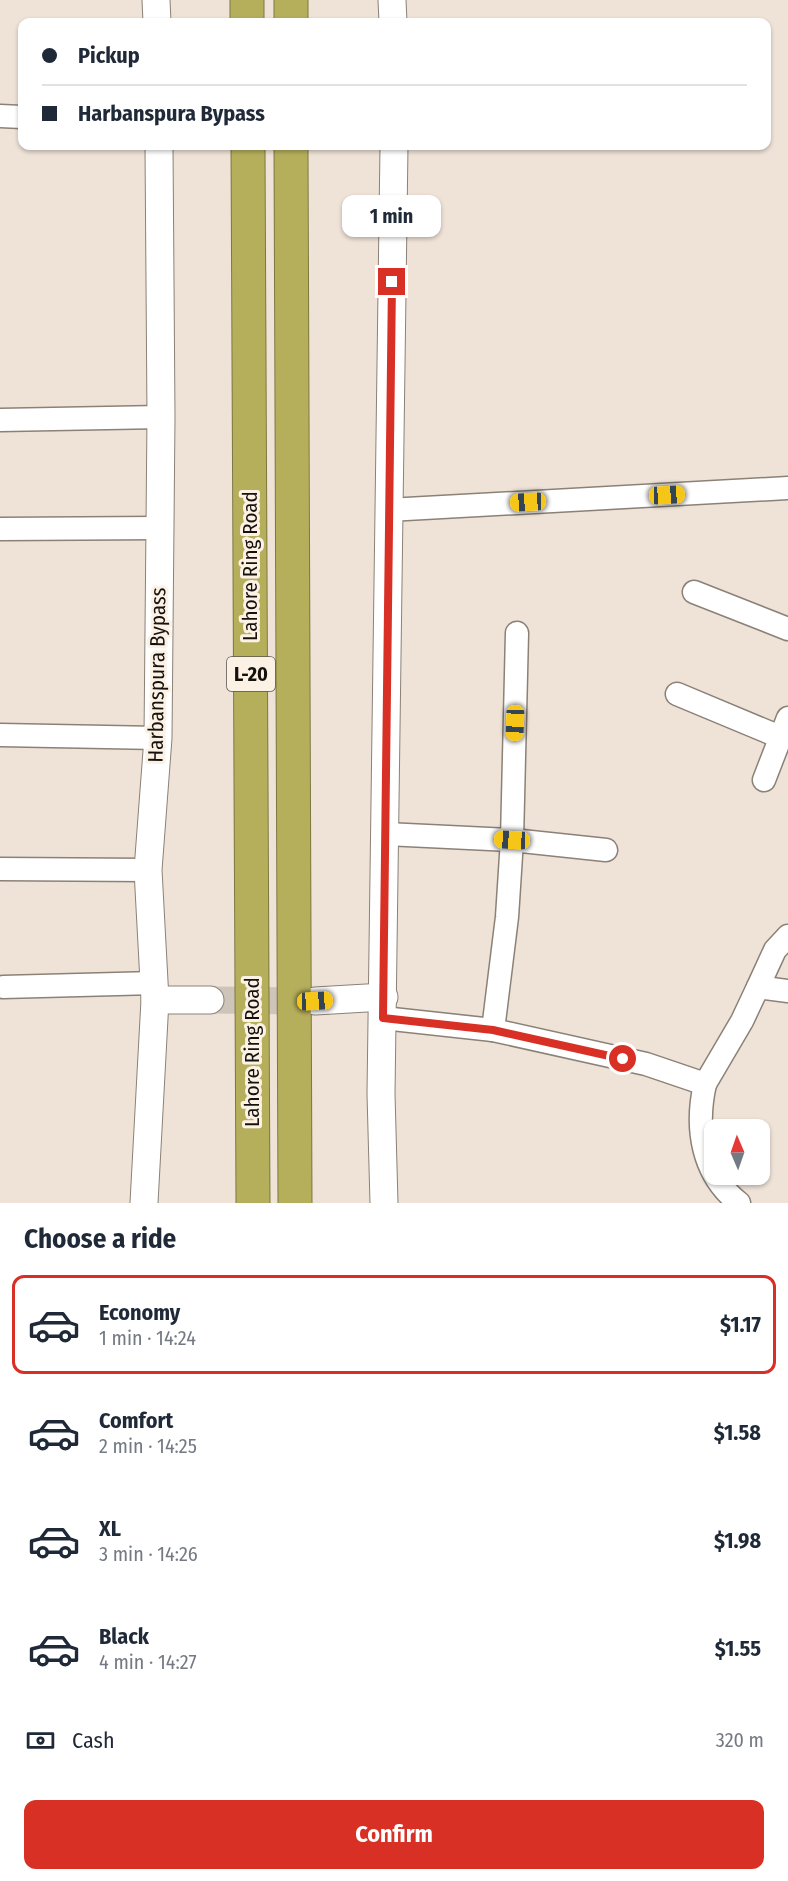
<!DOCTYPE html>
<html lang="en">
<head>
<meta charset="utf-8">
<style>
  :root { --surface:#fff; --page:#f6f6f7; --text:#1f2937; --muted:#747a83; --line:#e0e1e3; --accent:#d93025 }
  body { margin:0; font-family:"Fira Sans Condensed",sans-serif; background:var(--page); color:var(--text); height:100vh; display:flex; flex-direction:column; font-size:22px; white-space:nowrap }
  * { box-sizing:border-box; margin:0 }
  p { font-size:20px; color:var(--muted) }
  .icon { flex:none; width:33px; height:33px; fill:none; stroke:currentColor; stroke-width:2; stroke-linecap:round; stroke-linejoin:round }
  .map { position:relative; height:1203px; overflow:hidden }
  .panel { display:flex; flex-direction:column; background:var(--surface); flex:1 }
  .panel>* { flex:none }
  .top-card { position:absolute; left:18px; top:18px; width:753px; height:132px; border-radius:12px; box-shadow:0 2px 4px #0004; display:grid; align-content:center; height:132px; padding:0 24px; background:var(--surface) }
  .needle { width:39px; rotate:358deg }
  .buttons { position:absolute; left:704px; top:1119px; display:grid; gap:12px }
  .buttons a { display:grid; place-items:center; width:66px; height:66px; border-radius:12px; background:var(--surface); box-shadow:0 2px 4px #0004; font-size:30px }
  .end { position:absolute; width:27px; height:27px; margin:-14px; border:8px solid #d93025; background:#fff; box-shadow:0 0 0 3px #fff }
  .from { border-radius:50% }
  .bubble { position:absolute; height:42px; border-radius:12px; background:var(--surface); box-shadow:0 2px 4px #0004; font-size:20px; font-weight:700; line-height:42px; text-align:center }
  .car { position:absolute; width:18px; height:36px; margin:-18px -9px; border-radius:8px; box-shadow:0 0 4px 2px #0007; background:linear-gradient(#f5c518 24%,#345 0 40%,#f5c518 0 76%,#345 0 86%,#f5c518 0) }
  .top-card b { display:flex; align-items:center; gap:21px; height:57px; font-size:22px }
  .top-card b+b { border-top:2px solid var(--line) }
  .top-card i { width:15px; height:15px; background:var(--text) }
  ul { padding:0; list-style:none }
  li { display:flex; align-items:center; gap:18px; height:99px; margin:0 12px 9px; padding:0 12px; border:3px solid transparent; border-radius:12px }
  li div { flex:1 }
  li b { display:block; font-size:22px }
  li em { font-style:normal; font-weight:700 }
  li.current { border-color:var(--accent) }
  li>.icon { width:54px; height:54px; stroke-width:1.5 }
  h2 { padding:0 24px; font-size:27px; line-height:72px }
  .pay { display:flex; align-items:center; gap:15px; height:66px; padding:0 24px; font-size:22px }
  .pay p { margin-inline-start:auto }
  .primary-button { display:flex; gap:12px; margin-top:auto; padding:12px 24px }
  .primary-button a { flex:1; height:69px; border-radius:12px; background:var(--accent); color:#fff; font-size:24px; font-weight:700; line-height:69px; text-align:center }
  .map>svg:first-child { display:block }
</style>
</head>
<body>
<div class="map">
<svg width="788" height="1203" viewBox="0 0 788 1203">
  <rect width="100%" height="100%" fill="#efe3d8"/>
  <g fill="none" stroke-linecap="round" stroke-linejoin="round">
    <path stroke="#cec4ba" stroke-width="27" stroke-dasharray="27 14" stroke-linecap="butt" d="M 210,1000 L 314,1001"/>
    <defs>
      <g id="minor">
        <path d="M 0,116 L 22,117"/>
        <path d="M 0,420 L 161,417"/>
        <path d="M 388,510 L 788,488"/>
        <path d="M 0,529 L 160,528"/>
        <path d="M 694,592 L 788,629"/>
        <path d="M 677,694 L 780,737"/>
        <path d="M 0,735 L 158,738"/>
        <path d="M 764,780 L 788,718"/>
        <path d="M 386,834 L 512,840 L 606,850"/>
        <path d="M 0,869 L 148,870"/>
        <path d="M 3,987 L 155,983"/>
        <path d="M 758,987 L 775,950 L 788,936"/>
        <path d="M 383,1018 L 493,1030 L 646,1064 L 705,1084 C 695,1128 702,1174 739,1203"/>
        <path d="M 493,1030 L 507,917 L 512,840 L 517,633"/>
        <path d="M 705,1084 L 742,1021 L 758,987 L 788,991"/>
      </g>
      <g id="tertiary">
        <path d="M 156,0 L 157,22"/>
        <path d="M 392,0 L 393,22"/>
        <path d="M 155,1000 L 210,1000"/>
        <path d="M 315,1001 L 384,997"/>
        <path d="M 144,1203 L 155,1000 L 148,870 L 158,738 L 161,417 L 159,146"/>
        <path d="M 384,1203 L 381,1094 L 394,146"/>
      </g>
      <g id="motorway">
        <path d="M 247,0 L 247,22"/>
        <path d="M 291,22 L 291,0"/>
        <path d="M 248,146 L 253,1203"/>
        <path d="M 291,146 L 295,1203"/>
      </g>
    </defs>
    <use href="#minor" stroke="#8b8177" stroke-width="25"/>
    <use href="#tertiary" stroke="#8b8177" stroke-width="29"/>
    <use href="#motorway" stroke="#7d7840" stroke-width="35"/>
    <use href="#minor" stroke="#fff" stroke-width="22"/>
    <use href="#tertiary" stroke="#fff" stroke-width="27"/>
    <use href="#motorway" stroke="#b5af5c" stroke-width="33"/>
  </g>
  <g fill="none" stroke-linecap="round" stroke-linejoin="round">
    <path stroke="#d93025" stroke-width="8" d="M 392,282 L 383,1018 L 493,1030 L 623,1059"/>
  </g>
  <g text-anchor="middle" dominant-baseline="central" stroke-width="6" stroke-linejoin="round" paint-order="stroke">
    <rect fill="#fcf1e5" stroke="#5a544e" stroke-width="1.5" x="227" y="657" width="48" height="34" rx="4.5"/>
    <g font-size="20" font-weight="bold" fill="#15110d">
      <text x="251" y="674">L-20</text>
    </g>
    <g font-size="21" fill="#15110d" stroke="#fcf1e5">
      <text transform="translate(250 566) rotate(-90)">Lahore Ring Road</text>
      <text transform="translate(157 675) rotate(-89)">Harbanspura Bypass</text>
      <text transform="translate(252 1052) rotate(-90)">Lahore Ring Road</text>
    </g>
  </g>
</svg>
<div class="buttons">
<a><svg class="needle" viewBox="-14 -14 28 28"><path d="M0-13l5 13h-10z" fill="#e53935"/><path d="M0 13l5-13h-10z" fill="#747a83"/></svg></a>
</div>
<i class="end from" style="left:623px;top:1059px"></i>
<i class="end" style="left:392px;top:282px"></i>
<div class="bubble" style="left:342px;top:195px;width:99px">1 min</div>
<i class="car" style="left:667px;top:495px;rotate:87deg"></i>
<i class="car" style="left:528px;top:502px;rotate:267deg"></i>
<i class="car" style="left:515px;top:723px;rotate:182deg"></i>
<i class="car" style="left:512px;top:840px;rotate:273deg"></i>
<i class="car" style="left:315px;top:1001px;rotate:87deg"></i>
<div class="top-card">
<b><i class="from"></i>Pickup</b>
<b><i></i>Harbanspura Bypass</b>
</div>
</div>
<section class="panel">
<h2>Choose a ride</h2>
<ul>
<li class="current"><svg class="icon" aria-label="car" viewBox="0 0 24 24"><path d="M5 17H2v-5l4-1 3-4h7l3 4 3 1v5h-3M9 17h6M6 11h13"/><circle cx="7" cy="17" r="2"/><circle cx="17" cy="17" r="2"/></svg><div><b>Economy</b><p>1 min · 14:24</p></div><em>$1.17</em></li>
<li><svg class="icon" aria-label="car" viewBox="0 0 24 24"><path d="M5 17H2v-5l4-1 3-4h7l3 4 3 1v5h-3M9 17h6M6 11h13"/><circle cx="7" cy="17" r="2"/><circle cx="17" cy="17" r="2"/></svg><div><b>Comfort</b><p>2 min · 14:25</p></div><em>$1.58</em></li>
<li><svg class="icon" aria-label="car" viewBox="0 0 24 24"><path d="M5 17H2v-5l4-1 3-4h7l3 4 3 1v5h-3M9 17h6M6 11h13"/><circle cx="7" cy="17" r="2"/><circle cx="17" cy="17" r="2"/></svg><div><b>XL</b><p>3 min · 14:26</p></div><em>$1.98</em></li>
<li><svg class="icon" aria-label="car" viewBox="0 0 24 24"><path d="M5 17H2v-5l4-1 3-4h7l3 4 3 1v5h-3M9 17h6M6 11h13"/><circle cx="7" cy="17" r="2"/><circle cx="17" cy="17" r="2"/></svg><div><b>Black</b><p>4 min · 14:27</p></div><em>$1.55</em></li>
</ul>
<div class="pay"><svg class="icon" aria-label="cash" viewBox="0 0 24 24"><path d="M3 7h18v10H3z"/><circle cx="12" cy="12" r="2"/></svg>Cash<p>320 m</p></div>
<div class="primary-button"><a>Confirm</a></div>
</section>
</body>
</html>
